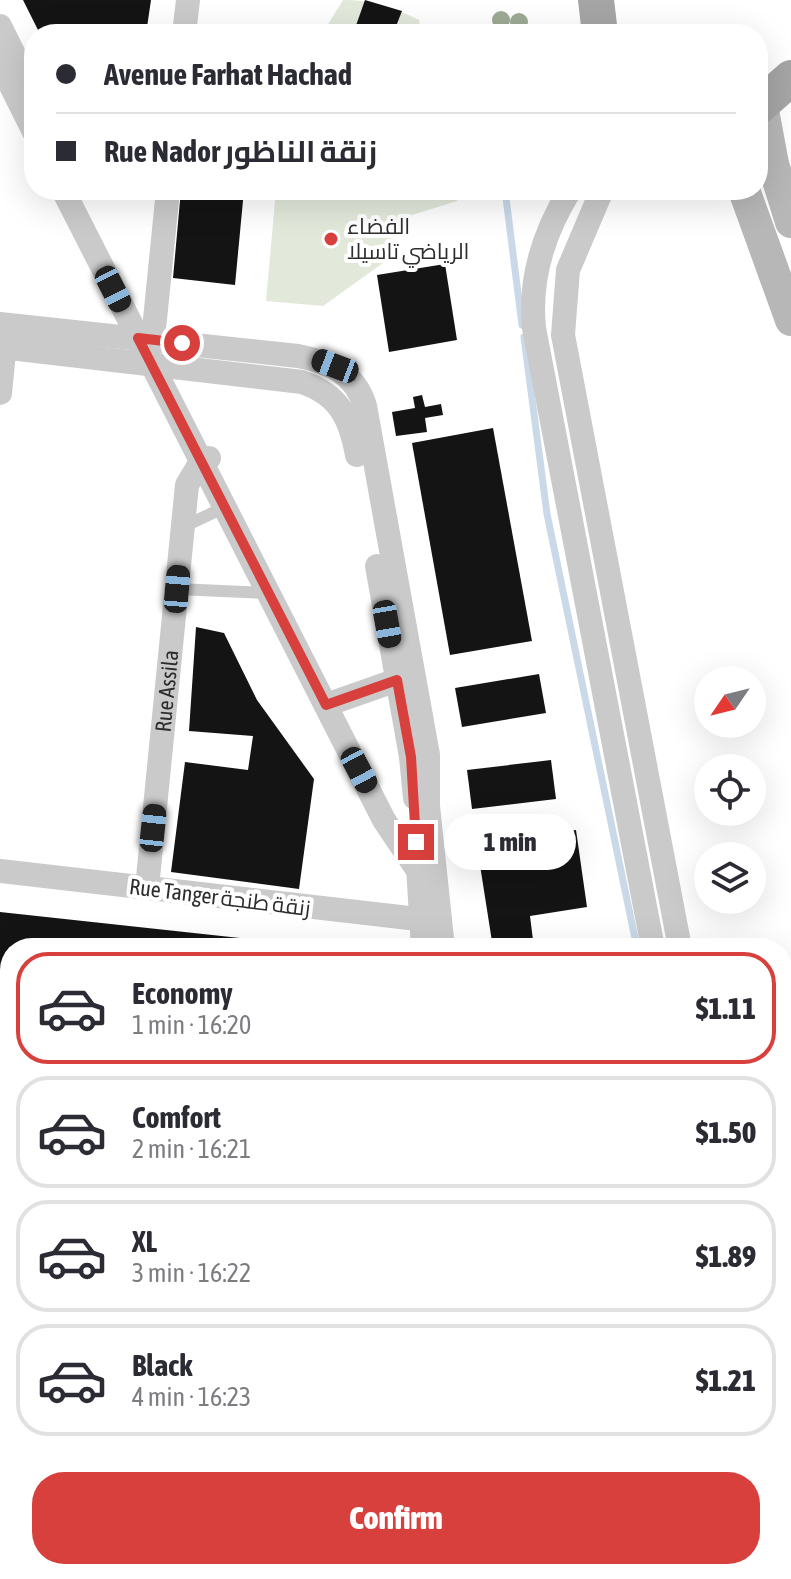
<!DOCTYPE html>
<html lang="en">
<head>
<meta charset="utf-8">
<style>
  :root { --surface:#fff; --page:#f7f7f7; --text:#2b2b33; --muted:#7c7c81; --line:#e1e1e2; --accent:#d7403c }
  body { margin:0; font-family:"Asap Condensed",Cairo,sans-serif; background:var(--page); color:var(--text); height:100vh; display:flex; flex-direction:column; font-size:30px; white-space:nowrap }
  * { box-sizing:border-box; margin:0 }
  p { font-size:26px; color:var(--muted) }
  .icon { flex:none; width:44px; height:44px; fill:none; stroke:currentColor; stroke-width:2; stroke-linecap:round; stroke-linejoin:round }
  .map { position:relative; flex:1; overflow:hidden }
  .drawer { position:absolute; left:0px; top:938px; width:792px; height:642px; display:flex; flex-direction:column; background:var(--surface); border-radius:32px 32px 0 0; box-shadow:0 8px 32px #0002 }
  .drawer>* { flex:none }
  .banner { position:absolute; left:24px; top:24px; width:744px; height:176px; border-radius:32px; box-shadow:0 8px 32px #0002; display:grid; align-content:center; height:176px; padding:0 32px; background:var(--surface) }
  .needle { width:52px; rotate:235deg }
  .controls { position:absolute; left:694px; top:666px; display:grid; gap:16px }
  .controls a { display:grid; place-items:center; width:72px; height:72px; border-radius:50%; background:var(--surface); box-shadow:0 8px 32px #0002; font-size:40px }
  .end { position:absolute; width:36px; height:36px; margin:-18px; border:10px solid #d7403c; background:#fff; box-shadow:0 0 0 4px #fff }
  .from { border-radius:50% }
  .bubble { position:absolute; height:56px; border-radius:28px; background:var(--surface); box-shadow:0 8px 32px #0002; font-size:26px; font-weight:800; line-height:56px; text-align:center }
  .car { position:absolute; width:24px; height:48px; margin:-24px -12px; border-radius:10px; box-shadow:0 0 6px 2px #0007; background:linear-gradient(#222 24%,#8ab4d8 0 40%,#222 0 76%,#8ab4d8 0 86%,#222 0) }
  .banner b { display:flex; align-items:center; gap:28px; height:76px; font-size:30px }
  .banner b+b { border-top:2px solid var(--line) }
  .banner i { width:20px; height:20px; background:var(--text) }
  ul { padding:14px 0 0; list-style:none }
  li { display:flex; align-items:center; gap:24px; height:112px; margin:0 16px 12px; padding:0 16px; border:4px solid var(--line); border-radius:32px }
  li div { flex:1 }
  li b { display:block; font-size:30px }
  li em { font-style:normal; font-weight:800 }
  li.selected { border-color:var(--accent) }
  li>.icon { width:72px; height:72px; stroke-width:1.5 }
  .button { display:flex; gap:16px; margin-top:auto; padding:16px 32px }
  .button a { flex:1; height:92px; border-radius:32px; background:var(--accent); color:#fff; font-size:32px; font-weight:800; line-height:92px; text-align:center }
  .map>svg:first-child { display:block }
</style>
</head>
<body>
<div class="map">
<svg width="791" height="1579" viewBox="0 0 791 1579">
  <rect width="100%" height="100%" fill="#fff"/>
  <g fill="#e2e9db">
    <path d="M 343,0 C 372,0 393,7 419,20 L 422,34 L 322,34 Z"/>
    <path d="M 276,190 L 455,190 L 457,201 L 393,221 L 390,258 L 323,306 L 266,301 Z"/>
  </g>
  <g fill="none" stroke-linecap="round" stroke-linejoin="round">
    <g stroke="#c9d9e8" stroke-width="7">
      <path d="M 505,190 L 522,325"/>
      <path d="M 524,337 L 547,514 L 637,948"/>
      <path d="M 692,1570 L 693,1579"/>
    </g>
  </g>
  <g fill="#141414">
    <path d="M 23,0 L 151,0 L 146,34 L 40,34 Z"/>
    <path d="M 365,0 L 402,11 L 393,34 L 353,34 Z"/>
    <path d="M 181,190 L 244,190 L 235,285 L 173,278 Z"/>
    <path d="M 445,264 L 457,340 L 389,352 L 377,275 Z"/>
    <path d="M 422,395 L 425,407 L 441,404 L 443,415 L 425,418 L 427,432 L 396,436 L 392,412 L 415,408 L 413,397 Z"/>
    <path d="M 493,428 L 532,641 L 450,655 L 412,443 Z"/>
    <path d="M 196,627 L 224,633 L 257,700 L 314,779 L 299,889 L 171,872 L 185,762 L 248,770 L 253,736 L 189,731 Z"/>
    <path d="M 539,674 L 546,713 L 462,727 L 455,688 Z"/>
    <path d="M 551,760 L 556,799 L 472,809 L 467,770 Z"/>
    <path d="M 576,830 L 587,907 L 530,916 L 534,948 L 493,948 L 477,846 Z"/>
    <path d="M 0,912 L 313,946 L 312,948 L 10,948 L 10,1124 L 0,1123 Z"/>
    <path d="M 791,1124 L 791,1173 L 782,1178 L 782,1129 Z"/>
    <path d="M 782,1188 L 785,1191 L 791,1298 L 791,1425 L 782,1425 Z"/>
    <path d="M 791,1466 L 791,1514 L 782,1519 L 782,1470 Z"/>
    <path d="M 0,1553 L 10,1554 L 10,1570 L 43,1570 L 42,1579 L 0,1579 Z"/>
    <path d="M 791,1560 L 791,1579 L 778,1579 L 775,1570 L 782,1570 L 782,1565 Z"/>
    <path d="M 66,1570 L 158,1570 L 156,1579 L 65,1579 Z"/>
    <path d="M 611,1570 L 647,1570 L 648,1579 L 611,1579 Z"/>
  </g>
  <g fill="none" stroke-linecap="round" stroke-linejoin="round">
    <g stroke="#cacaca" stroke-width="12">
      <path d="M 183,527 L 229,505"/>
      <path d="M 177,589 L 267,593"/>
    </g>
    <g stroke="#cacaca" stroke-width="24">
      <path d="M 0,26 L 34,94"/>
      <path d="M 184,34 L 188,0"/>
      <path d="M 0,64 L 34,132"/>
      <path d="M 63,190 L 384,820 L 419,872"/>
      <path d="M 570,190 C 544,232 529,278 534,328 L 653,948"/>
      <path d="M 602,190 L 568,270 L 563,335 L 680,948"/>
      <path d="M 0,324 L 298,356 C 330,362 355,373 365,406 L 428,755 L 428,806 L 443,948"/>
      <path d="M 153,339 L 168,190"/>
      <path d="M 0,347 L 302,382 C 339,395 350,417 357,455"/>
      <path d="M 0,393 L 6,332"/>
      <path d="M 377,566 L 411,757 L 415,798"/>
      <path d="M 326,705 L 397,680"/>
      <path d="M 417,851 L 423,948"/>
      <path d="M 0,871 L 435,921"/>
      <path id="s1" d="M 147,888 L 187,485 L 200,463 L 209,458"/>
      <path d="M 782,1110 L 791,1106"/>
      <path d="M 0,1158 L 10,1159"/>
      <path d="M 782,1453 L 791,1449"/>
      <path d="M 782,1551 L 791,1546"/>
      <path d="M 426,1570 L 427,1579"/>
      <path d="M 446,1570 L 447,1579"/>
      <path d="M 735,1570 L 736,1579"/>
      <path d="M 754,1570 L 755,1579"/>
    </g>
    <g stroke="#b7b7b7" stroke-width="32">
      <path d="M 762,105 L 773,164 L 791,222"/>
      <path d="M 744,190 L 791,320"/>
    </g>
    <g stroke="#a5a5a5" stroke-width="36">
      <path d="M 596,0 L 600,34"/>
      <path d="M 758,107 L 791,78"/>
    </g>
  </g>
  <g fill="#9daa95">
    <circle cx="501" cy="20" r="9"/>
    <circle cx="519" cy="22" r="9"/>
  </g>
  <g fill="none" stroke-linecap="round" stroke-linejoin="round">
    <path stroke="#d7403c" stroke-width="10" d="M 182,343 L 138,338 L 326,705 L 397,680 L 411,757 L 416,842"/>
  </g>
  <circle fill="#d7403c" stroke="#fff" stroke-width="3" cx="331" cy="239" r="8"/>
  <g text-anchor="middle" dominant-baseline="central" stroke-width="8" stroke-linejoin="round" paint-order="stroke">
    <g font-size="22" fill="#2d2d2d" stroke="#fff" text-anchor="start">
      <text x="347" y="226">الفضاء<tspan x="347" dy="25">الرياضي تاسيلا</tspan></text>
    </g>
    <g font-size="22" fill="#2d2d2d" stroke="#fff">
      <text stroke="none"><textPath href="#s1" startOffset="198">Rue Assila</textPath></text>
      <text transform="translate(220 897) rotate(7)">Rue Tanger زنقة طنجة</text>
    </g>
  </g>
</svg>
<div class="controls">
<a><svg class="needle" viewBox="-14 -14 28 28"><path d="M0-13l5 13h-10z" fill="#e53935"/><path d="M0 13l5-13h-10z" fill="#7c7c81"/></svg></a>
<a><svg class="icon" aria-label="locate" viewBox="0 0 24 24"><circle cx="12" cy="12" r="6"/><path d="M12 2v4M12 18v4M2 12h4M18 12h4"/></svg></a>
<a><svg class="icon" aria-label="layers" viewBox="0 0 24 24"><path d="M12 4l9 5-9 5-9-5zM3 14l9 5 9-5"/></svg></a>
</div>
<i class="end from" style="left:182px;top:343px"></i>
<i class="end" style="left:416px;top:842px"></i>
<div class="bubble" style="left:444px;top:814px;width:132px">1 min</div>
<i class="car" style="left:113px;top:289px;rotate:153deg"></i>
<i class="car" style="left:335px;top:366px;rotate:291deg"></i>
<i class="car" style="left:177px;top:589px;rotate:5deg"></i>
<i class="car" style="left:387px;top:624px;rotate:170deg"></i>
<i class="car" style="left:359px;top:770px;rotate:152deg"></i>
<i class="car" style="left:153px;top:828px;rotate:6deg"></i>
<div class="banner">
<b><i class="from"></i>Avenue Farhat Hachad</b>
<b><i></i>Rue Nador زنقة الناظور</b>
</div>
<section class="drawer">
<ul>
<li class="selected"><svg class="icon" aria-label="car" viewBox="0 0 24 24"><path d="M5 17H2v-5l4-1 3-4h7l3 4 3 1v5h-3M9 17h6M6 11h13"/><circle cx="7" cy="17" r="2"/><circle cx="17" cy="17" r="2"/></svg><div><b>Economy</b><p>1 min · 16:20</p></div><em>$1.11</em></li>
<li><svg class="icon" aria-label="car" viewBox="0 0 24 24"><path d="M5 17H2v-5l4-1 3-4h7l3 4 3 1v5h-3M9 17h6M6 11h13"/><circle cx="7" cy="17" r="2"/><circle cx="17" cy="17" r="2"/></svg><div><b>Comfort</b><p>2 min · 16:21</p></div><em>$1.50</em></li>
<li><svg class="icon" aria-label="car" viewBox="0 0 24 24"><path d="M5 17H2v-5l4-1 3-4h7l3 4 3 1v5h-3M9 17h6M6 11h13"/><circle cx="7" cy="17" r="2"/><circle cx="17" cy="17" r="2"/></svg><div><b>XL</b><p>3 min · 16:22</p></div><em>$1.89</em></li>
<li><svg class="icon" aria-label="car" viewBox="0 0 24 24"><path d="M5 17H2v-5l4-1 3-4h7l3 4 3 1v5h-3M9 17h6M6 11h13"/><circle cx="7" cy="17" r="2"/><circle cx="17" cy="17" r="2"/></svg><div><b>Black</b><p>4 min · 16:23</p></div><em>$1.21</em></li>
</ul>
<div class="button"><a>Confirm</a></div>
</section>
</div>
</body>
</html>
